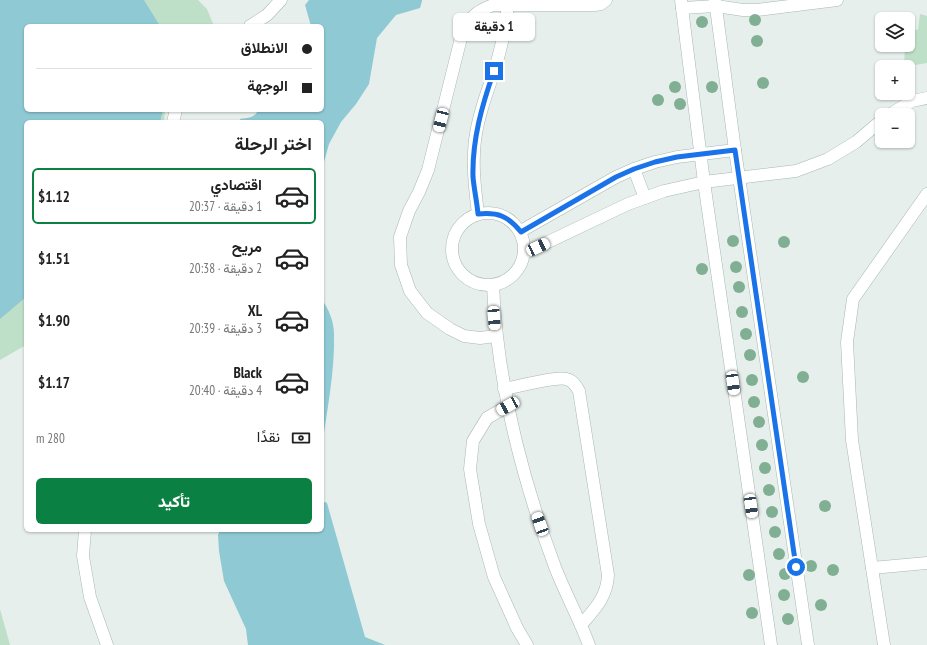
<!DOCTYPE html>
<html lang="ar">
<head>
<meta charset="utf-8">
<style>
  :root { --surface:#fff; --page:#f2f2f2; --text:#222; --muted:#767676; --line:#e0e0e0; --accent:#0b8043 }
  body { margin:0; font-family:"PT Sans Narrow",Vazirmatn,sans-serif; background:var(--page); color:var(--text); direction:rtl; height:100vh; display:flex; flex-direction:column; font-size:15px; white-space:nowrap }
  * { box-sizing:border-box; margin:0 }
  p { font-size:13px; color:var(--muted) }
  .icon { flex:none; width:22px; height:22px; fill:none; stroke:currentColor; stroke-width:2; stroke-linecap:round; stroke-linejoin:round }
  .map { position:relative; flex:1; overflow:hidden; direction:ltr }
  .sheet { position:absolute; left:24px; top:120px; width:300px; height:412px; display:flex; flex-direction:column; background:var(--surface); border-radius:6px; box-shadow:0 1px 3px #0004; direction:rtl }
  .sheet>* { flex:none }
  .banner { position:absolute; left:24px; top:24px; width:300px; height:88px; border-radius:6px; box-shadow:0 1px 3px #0004; direction:rtl; display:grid; align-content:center; height:88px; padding:0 12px; background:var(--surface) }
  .buttons { position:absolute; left:875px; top:12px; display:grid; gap:8px }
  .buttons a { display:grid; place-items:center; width:40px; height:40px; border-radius:6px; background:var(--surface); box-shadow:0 1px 3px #0004; font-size:20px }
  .end { position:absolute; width:18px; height:18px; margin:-9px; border:5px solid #1a73e8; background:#fff; box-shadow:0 0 0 2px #fff }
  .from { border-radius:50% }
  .bubble { position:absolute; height:28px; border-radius:6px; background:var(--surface); box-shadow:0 1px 3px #0004; font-size:13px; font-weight:800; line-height:28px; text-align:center; direction:rtl }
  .car { position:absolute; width:12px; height:24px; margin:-12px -6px; border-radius:5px; box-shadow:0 0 3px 1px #0007; background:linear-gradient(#fff 24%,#345 0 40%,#fff 0 76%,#345 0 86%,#fff 0) }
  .banner b { display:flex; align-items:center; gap:14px; height:38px; font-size:15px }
  .banner b+b { border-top:1px solid var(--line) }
  .banner i { width:10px; height:10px; background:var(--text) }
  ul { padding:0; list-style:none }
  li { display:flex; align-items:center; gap:12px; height:56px; margin:0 8px 6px; padding:0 4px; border:2px solid transparent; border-radius:6px }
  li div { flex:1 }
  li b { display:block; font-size:15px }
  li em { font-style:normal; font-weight:800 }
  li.active { border-color:var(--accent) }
  li>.icon { width:36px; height:36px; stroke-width:1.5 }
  h2 { padding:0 12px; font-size:18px; line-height:48px }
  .pay { display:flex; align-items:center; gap:10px; height:44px; padding:0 12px; font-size:15px }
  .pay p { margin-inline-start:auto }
  .cta { display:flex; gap:8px; margin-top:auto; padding:8px 12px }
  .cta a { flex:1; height:46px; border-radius:6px; background:var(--accent); color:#fff; font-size:16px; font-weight:800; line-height:46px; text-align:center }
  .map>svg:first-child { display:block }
</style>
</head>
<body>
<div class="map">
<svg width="927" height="645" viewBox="0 0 927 645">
  <rect width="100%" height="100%" fill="#e6efeb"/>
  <g fill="#bfe0c8">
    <path d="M 0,0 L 198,0 L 207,9 L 214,26 L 26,26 L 26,110 L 165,110 L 164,122 L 26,122 L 26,345 L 0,360 Z"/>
    <path d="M 920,14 L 927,16 L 927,63 L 904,67 L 905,45 L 908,45 L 908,28 L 918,30 Z"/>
    <path d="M 0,609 L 10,645 L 0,645 Z"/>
  </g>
  <g fill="#8ec9d4">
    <path d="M 0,0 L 144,0 L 160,26 L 26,26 L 26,110 L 163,110 L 160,122 L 26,122 L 26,297 L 0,319 Z"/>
    <path d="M 309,0 L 422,0 L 422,1 L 420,8 L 396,15 L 377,38 L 369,84 L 356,104 L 341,122 L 329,144 L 322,169 L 322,122 L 240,122 L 240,119 C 248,118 255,118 258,110 L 322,110 L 322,26 L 311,26 L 305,5 Z"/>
    <path d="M 322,300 C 329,309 334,322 334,334 C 335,371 327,410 322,447 Z"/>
    <path d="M 322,501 L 327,503 L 365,637 L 385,645 L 248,645 L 246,629 L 224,581 L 219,551 L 218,535 L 220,530 L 322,530 Z"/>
  </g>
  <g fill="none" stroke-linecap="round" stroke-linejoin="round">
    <defs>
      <g id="minor">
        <path d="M 681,0 L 704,182 L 771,645"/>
        <path d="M 715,0 L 735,150 L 808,645"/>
        <path d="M 682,8 L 716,6 L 743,10 L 757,10 L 837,0"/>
        <path d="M 250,26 L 267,15 L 281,0"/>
        <path d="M 889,115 L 912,101 L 927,98"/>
        <path d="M 173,122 L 176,110"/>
        <path d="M 634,169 L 645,198"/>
        <circle cx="488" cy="249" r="36"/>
        <path d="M 478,214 C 475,189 472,165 475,140 C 478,117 486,95 494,72 C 501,49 507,24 508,0"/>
        <path d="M 521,231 L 616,177 L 634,169 L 655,162 L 677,157 L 735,150"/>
        <path d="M 525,253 L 628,204 L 664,191 L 704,182 L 796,171 L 828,159 L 856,142 L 882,120"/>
        <path d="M 493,285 C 497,383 521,476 555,567 C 565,593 579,618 589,645"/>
        <path d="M 496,336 L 480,338 L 464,336 L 450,329 L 427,313 L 410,291 L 401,265 L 400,237 L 409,211 L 419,192 L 428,170 L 462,34 C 470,17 475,12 493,5 L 595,5 L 601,4 L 606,0"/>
        <path d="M 504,389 C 516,387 557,376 566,379 C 573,380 576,386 579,391 L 608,575 C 607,597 595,609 581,625"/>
        <path d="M 508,406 L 487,418 L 473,441 L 470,469 L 479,524 L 494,577 L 517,628 L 527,645"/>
        <path d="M 85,530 L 83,556 L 90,597 L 107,645"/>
        <path d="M 872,568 L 927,563"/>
        <path d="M 884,645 L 852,440 L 847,342 L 853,299 L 927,194"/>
      </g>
    </defs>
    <use href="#minor" stroke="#a8b8b2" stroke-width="13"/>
    <use href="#minor" stroke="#fff" stroke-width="12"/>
  </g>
  <g fill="#80af93">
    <circle cx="755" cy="20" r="6"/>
    <circle cx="702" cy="22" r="6"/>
    <circle cx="757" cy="41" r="6"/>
    <circle cx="763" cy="83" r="6"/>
    <circle cx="675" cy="87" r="6"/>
    <circle cx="712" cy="87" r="6"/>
    <circle cx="658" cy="100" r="6"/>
    <circle cx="680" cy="104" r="6"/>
    <circle cx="733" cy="241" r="6"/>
    <circle cx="784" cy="242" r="6"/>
    <circle cx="736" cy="267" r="6"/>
    <circle cx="702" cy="269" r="6"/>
    <circle cx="739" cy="287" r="6"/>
    <circle cx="742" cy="312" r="6"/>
    <circle cx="746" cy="334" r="6"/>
    <circle cx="750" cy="355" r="6"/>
    <circle cx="803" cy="377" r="6"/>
    <circle cx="752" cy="380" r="6"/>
    <circle cx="754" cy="402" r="6"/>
    <circle cx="759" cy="422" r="6"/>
    <circle cx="762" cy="445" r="6"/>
    <circle cx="765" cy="468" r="6"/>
    <circle cx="769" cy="490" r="6"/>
    <circle cx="825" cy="506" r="6"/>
    <circle cx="772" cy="512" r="6"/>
    <circle cx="775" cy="532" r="6"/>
    <circle cx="779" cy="554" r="6"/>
    <circle cx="811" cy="566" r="6"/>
    <circle cx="833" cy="570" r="6"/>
    <circle cx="785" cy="574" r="6"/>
    <circle cx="749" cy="575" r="6"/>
    <circle cx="784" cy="595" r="6"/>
    <circle cx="821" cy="605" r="6"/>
    <circle cx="752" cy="613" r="6"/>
    <circle cx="788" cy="619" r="6"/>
  </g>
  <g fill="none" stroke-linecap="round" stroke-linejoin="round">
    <path stroke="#1a73e8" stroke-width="5" d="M 494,71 C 482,105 472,140 473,177 C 474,189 477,202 478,214 C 498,212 508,216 521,232 L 616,177 L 634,169 L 655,162 L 677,157 L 735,150 L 796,567"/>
  </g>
</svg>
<div class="buttons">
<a><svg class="icon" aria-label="layers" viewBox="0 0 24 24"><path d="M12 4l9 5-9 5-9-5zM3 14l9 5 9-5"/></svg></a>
<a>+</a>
<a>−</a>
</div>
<i class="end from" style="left:796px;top:567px"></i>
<i class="end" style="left:494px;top:71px"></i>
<div class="bubble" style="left:453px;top:13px;width:82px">1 دقيقة</div>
<i class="car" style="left:441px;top:120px;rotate:194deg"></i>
<i class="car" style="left:538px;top:247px;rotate:65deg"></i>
<i class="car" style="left:494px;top:318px;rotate:176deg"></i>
<i class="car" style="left:733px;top:383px;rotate:172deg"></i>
<i class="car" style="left:508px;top:406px;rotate:241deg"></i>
<i class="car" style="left:751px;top:506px;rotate:172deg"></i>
<i class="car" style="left:540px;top:524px;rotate:340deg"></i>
<div class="banner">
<b><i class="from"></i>الانطلاق</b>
<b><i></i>الوجهة</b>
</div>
<section class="sheet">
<h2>اختر الرحلة</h2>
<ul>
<li class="active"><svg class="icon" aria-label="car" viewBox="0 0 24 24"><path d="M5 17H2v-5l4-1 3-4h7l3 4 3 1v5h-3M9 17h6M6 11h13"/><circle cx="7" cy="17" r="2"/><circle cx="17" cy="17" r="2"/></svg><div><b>اقتصادي</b><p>1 دقيقة · 20:37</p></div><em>$1.12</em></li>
<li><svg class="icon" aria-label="car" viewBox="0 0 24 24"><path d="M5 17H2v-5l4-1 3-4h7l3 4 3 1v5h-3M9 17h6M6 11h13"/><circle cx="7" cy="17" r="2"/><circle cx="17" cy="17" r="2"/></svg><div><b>مريح</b><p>2 دقيقة · 20:38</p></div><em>$1.51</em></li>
<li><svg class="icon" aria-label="car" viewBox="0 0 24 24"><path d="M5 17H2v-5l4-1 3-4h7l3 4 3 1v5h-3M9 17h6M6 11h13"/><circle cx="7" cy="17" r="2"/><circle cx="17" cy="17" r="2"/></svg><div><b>XL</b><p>3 دقيقة · 20:39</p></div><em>$1.90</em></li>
<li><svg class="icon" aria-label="car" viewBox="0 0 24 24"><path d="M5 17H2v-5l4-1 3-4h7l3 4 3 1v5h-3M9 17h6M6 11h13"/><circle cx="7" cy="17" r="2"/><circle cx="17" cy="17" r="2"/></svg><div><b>Black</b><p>4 دقيقة · 20:40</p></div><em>$1.17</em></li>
</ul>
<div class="pay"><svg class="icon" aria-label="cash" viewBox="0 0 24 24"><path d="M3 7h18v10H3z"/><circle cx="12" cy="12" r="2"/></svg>نقدًا<p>280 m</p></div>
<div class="cta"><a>تأكيد</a></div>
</section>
</div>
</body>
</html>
